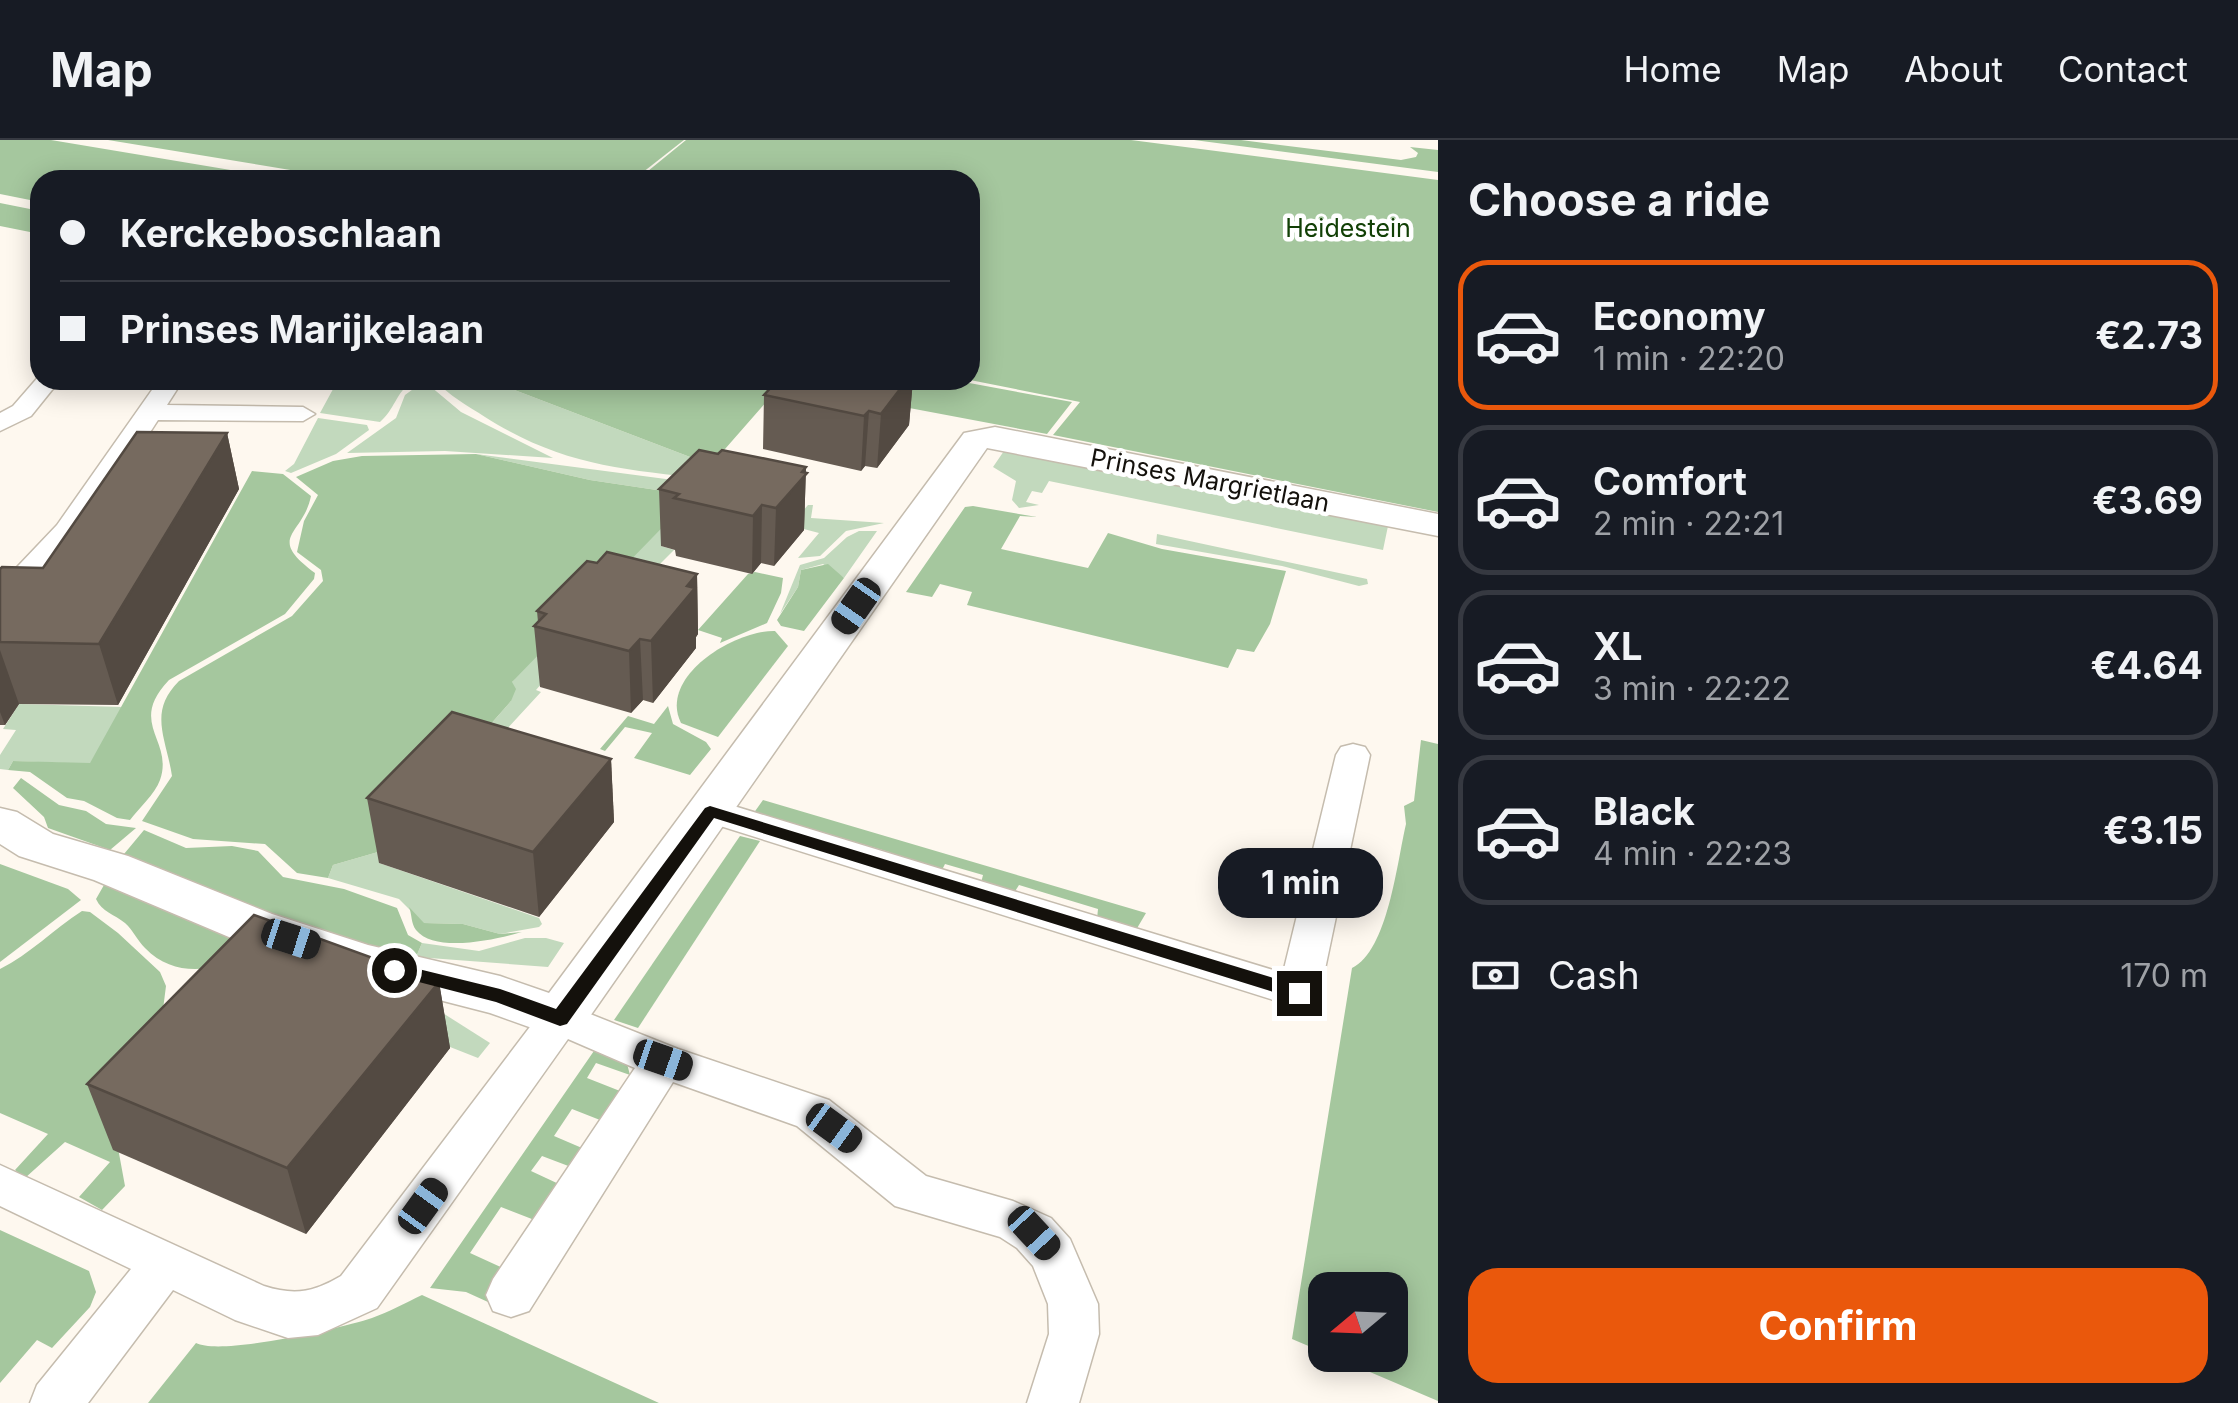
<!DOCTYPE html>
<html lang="en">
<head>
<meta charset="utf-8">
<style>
  :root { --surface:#171b24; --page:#242831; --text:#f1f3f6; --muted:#9ea1a6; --line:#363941; --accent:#ea580c }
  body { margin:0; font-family:Inter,sans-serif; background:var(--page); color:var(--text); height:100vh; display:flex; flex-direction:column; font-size:38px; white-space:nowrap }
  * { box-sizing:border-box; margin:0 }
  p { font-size:32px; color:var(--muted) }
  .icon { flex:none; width:55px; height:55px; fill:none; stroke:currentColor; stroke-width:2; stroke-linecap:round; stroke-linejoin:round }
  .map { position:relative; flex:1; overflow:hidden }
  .side { display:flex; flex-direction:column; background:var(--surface); width:800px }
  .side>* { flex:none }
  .hud { position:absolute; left:30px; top:30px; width:950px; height:220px; border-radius:30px; box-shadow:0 5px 25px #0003; display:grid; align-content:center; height:220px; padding:0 30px; background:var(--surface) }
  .needle { width:65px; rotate:251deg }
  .fabs { position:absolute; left:1308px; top:1132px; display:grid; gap:20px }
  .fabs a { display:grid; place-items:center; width:100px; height:100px; border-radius:20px; background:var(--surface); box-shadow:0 5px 25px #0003; font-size:50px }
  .end { position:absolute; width:45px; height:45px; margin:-22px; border:12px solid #14110c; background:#fff; box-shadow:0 0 0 5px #fff }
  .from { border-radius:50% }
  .bubble { position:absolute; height:70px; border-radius:30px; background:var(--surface); box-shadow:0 5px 25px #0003; font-size:32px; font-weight:700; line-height:70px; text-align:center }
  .car { position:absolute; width:30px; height:60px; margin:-30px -15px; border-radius:12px; box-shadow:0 0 8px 2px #0007; background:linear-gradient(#222 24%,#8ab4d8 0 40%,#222 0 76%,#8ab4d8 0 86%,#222 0) }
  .hud b { display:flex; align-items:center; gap:35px; height:95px; font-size:38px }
  .hud b+b { border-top:2px solid var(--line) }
  .hud i { width:25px; height:25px; background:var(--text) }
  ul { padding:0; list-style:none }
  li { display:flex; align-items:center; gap:30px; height:150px; margin:0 20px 15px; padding:0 10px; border:5px solid var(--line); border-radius:30px }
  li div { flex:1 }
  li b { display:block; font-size:38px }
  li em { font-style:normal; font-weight:700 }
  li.active { border-color:var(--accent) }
  li>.icon { width:90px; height:90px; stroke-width:1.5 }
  h2 { padding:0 30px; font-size:45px; line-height:120px }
  .pay { display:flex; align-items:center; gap:25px; height:110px; padding:0 30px; font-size:38px }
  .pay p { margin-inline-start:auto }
  .button { display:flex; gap:20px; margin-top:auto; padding:20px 30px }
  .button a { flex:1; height:115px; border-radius:30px; background:var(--accent); color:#fff; font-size:40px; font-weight:700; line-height:115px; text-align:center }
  header { display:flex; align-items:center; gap:60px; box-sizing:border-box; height:140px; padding:0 50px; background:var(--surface); border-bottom:2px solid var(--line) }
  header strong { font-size:48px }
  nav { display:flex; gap:55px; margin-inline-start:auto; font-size:35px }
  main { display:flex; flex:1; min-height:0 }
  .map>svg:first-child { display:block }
</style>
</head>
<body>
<header>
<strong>Map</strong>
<nav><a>Home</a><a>Map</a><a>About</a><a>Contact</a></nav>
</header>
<main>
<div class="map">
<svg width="1438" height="1263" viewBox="0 0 1438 1263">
  <rect width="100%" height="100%" fill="#fef8ef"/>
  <g fill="#c2d9bd">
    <path d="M 338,240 L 413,240 C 395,254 395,269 380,282 L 320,273 Z"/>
    <path d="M 435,240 L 488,240 L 711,325 L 707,339 C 620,329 561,325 485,277 C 468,266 448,255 435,240 Z"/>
    <path d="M 424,241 L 461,272 L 553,318 L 445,311 L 347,313 L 396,278 L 405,255 Z"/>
    <path d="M 318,278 L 367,285 L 369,290 L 336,314 L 291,333 L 285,331 L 294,324 Z"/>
    <path d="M 1006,308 L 1388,386 L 1383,410 L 1049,341 L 1042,353 L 1032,351 L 1026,362 L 1039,365 L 1019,368 L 1012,360 L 1016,341 L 993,327 Z"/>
    <path d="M 476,314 L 719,346 L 661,406 L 674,410 L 549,535 L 536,550 L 541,552 L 506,590 L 490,585 L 511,561 L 511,543 L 670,352 L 590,340 Z"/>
    <path d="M 808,365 L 813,365 L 811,378 L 884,383 L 846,391 L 820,416 L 798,418 L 819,393 L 800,388 L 793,382 Z"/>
    <path d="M 859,391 L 877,391 L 844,438 L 823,424 L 801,430 L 798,447 L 780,474 L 800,425 L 824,418 L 847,397 Z"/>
    <path d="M 1157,394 L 1367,439 L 1368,444 L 1359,446 L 1282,426 L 1156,404 Z"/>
    <path d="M 19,564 L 123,567 L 90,624 L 13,621 L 8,630 L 0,629 L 0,615 L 16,590 L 3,589 Z"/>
    <path d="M 460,635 L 379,723 L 539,778 L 542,784 L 539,787 L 500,794 L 463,784 L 423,783 L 399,759 L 328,738 L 333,725 L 378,712 Z"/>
    <path d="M 525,798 L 546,798 L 564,803 L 548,827 L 416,817 L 422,803 L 479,811 Z"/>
    <path d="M 438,870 L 490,903 L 478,918 L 445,905 Z"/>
  </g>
  <g fill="#a5c79e">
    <path d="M 0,0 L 51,0 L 291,40 L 40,40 L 40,62 L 0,54 Z"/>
    <path d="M 108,0 L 684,0 L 633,40 L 351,40 Z"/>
    <path d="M 686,0 L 1131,0 L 1438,40 L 1438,372 L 1053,295 L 1080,262 L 970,240 L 970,40 L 637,40 Z"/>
    <path d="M 1194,0 L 1241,0 L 1401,20 L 1416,17 L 1418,13 L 1410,7 L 1438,10 L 1438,32 Z"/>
    <path d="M 0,63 L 40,71 L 40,94 L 0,86 Z"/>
    <path d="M 488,240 L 953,240 L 1072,262 L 1047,294 L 782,244 L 711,325 Z"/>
    <path d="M 476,314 L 590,340 L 670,352 L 687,362 L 512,542 L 516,549 L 511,561 L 378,712 L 333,725 L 328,738 L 297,733 L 265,704 L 193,699 L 142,681 L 172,636 C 166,597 148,572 179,541 L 292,476 L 323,441 L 321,430 L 297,412 L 304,381 L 318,355 L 296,337 L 333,321 L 362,316 Z"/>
    <path d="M 252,331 L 283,334 L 311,356 C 303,396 265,396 315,433 L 314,439 L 285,474 L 169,540 C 127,584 174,600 160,640 C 155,654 139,668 130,680 L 117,678 L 84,661 L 67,658 L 30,632 L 8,630 L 13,621 L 90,623 Z"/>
    <path d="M 973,366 L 1037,377 L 1020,376 L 1001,409 L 1088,428 L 1108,393 L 1162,409 L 1286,431 L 1270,484 L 1254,512 L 1237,509 L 1228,528 L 967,465 L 972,452 L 940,444 L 932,457 L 906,452 L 965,367 Z"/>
    <path d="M 828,424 L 844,438 L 804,491 L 781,486 L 777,480 L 798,447 L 801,430 Z"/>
    <path d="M 755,432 L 783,438 L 781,453 L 767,483 L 720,503 L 722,498 L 698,490 L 748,434 Z"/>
    <path d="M 775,491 L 788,506 L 718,597 L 681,583 C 658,537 734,490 775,491 Z"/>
    <path d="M 668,566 L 673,584 L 706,602 L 711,609 L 690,635 L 634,618 L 652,593 L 625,587 L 605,611 L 600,609 L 628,576 L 654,584 Z"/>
    <path d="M 1421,600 L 1438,604 L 1438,1261 L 1330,1215 L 1390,1215 L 1390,1150 L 1325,1150 L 1325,1213 L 1292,1199 L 1352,828 C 1388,811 1397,722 1406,684 L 1404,666 L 1414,661 Z"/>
    <path d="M 21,638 L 59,665 L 86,671 L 106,684 L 136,688 L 110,710 L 48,688 L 44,677 L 13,648 Z"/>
    <path d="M 763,660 L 1146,773 L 1136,790 L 1097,779 L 1098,769 L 1019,745 L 1014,753 L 981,743 L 983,735 L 945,724 L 941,732 L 887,719 L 889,712 L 764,675 L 758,682 L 753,674 Z"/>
    <path d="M 144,690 L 186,708 L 232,706 L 258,711 L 283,737 L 344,749 L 397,768 L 408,795 L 422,803 L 416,817 L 310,791 L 124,714 Z"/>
    <path d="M 740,696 L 760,701 L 638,888 L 614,880 Z"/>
    <path d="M 0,724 L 68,749 L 81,760 L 0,822 Z"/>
    <path d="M 104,745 L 168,766 L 270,813 C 226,824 181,845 145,808 C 137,800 133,790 125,783 C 114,774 102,772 96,759 Z"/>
    <path d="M 409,767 L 424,783 L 463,784 L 500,794 L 522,792 C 498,799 435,814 416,790 C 411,784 412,774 409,767 Z"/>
    <path d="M 82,771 L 90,772 L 118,793 L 160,832 L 166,846 L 160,893 L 118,1008 L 125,1046 L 102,1070 L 79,1057 L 110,1022 L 65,1002 L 25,1038 L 15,1030 L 48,994 L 0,973 L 0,829 C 30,814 54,789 82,771 Z"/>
    <path d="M 596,908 L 626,920 L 630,935 L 596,923 L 587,938 L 620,951 L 600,980 L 572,969 L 554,996 L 582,1008 L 571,1027 L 542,1016 L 531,1031 L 561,1045 L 537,1081 L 501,1067 L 470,1113 L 505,1129 L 499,1167 L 466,1152 L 430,1148 Z"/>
    <path d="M 0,1090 L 89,1131 L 96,1152 L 90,1167 L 52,1208 L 37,1200 L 0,1243 Z"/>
    <path d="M 422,1155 L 659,1263 L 148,1263 L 196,1203 C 221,1216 342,1188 372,1178 C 389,1172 405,1163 422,1155 Z"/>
  </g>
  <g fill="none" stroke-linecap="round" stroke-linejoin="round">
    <defs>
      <g id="minor">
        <path d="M 40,235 L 40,240 L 60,240 L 31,276 L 0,291 L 0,273 L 13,266 Z"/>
        <path d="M 159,240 L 183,240 L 167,265 L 303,267 L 315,274 L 303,281 L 158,280 C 129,324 49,457 0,469 L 0,445 L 57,385 Z"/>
        <path d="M 1353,604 L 1365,607 L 1370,615 L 1320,853 L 1314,864 L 1299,868 L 698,679 L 693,671 L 698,663 L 711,659 L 724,663 L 1283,833 L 1336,615 L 1341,607 Z"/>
        <path d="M 560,862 L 678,909 L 829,960 L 926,1036 L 1013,1061 L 1051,1078 L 1070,1099 L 1098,1164 L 1099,1194 L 1079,1263 L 1027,1263 L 1049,1194 L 1048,1164 L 1033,1126 L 1017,1108 L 1000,1097 L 895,1066 L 797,986 L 673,942 L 529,1171 L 511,1177 L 493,1171 L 486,1155 L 493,1139 L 635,928 L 568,899 L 377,1168 L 318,1195 L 288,1198 L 235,1180 L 173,1150 L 88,1263 L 30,1263 L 37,1245 L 131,1129 L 0,1066 L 0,1025 L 264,1146 C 295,1156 314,1152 341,1136 L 545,867 Z"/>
      </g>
      <path id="tertiary" d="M 995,287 L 1438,374 L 1438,396 L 987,308 L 579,892 L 560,898 L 490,873 L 346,836 L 236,800 L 94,740 L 19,716 L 0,704 L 0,668 L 17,672 L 53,694 L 128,716 L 272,774 L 368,805 L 500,836 L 549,853 L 964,293 Z"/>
    </defs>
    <use href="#minor" stroke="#c5bcae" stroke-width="3"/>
    <use href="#tertiary" stroke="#c5bcae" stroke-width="3"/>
    <use href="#minor" fill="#fff" fill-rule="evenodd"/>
    <use href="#tertiary" fill="#fff" fill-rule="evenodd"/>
  </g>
  <g fill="#655b52">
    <path d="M 913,240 L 909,285 L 877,328 L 865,326 L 861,331 L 763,309 L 764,255 Z"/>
    <path d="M 227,293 L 239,349 L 118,565 L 19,564 L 5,585 L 0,585 L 0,429 L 43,428 Z"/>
    <path d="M 718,314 L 806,327 L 804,390 L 774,426 L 761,423 L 752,434 L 676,416 L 675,410 L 661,406 L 659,349 Z"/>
    <path d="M 597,423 L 697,434 L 698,494 L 696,497 L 696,508 L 653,563 L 643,560 L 631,573 L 540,547 L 534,486 L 538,482 L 537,471 Z"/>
    <path d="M 611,619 L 614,682 L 539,777 L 379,723 L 367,658 Z"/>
    <path d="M 439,842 L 450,908 L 306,1094 L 113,1010 L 87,944 Z"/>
  </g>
  <g fill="#534a42">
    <path d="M 907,240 L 913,240 L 909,285 L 877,328 L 881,274 Z"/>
    <path d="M 869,271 L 865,326 L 861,331 L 864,276 Z"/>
    <path d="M 227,293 L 239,349 L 118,565 L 99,504 Z"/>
    <path d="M 806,327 L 804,390 L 774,426 L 776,368 Z"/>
    <path d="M 762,365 L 761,423 L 752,434 L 753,376 Z"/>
    <path d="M 697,434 L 698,494 L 696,497 L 696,508 L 653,563 L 651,501 L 687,446 Z"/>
    <path d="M 640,499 L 643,560 L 631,573 L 629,511 Z"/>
    <path d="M 0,510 L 19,564 L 5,585 L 0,572 Z"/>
    <path d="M 611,619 L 614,682 L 539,777 L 533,712 Z"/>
    <path d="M 439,842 L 450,908 L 306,1094 L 287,1028 Z"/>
  </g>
  <g fill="#766a5f" stroke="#534a42" stroke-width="2.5">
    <path d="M 778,240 L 907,240 L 881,274 L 869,271 L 864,276 L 764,255 Z"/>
    <path d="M 137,292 L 227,293 L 99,504 L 0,502 L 0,429 L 2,427 L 43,428 Z"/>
    <path d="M 699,310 L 718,314 L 722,310 L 806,327 L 802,332 L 807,333 L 776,368 L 762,365 L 753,376 L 674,358 L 679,354 L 659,349 Z"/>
    <path d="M 607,412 L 697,434 L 687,446 L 695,448 L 651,501 L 640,499 L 629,511 L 534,486 L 546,474 L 537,471 L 587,421 L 597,423 Z"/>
    <path d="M 452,572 L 611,619 L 533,712 L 367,658 Z"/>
    <path d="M 254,775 L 439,842 L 287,1028 L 87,944 Z"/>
  </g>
  <path fill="#14110c" d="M 710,666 L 1306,848 L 1309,853 L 1299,860 L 714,678 L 567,884 L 560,886 L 496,862 L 388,834 L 385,830 L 394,823 L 500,849 L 556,869 L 705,668 Z"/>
  <g text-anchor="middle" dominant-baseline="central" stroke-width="9" stroke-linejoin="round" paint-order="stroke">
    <g font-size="25" fill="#124006" stroke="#fff">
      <text x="1348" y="88">Heidestein</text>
    </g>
    <g font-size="25" fill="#14110c" stroke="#fff">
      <text transform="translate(1210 340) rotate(11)">Prinses Margrietlaan</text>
    </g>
  </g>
</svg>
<div class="fabs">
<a><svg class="needle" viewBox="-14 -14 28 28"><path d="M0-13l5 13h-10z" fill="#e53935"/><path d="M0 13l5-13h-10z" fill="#9ea1a6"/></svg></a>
</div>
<i class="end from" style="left:394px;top:830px"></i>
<i class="end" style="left:1299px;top:853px"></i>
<div class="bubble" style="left:1218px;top:708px;width:165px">1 min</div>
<i class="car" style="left:856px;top:466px;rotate:215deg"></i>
<i class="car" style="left:291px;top:799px;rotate:108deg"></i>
<i class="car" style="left:663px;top:920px;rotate:109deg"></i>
<i class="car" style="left:834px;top:988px;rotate:126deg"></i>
<i class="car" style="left:423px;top:1066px;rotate:36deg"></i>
<i class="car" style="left:1034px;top:1093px;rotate:137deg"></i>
<div class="hud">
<b><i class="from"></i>Kerckeboschlaan</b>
<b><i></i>Prinses Marijkelaan</b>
</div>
</div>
<section class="side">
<h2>Choose a ride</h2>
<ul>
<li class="active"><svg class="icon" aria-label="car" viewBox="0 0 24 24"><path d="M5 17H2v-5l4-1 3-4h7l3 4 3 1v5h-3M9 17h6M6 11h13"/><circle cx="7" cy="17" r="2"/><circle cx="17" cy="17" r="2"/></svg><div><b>Economy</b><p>1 min · 22:20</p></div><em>€2.73</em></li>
<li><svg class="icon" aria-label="car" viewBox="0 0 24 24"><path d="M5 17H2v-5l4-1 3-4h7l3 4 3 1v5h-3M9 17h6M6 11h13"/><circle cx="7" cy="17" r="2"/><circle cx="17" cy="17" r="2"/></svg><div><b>Comfort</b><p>2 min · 22:21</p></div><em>€3.69</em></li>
<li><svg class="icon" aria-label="car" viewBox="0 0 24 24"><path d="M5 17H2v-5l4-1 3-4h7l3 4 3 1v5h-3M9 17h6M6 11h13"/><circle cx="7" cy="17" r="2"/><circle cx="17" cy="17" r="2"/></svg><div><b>XL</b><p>3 min · 22:22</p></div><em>€4.64</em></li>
<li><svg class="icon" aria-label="car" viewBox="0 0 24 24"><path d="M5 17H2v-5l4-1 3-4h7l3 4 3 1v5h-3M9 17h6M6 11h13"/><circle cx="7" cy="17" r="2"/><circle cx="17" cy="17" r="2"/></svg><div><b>Black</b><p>4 min · 22:23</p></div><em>€3.15</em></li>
</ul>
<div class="pay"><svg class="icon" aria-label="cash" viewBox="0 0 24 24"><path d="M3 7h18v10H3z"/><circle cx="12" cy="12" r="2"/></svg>Cash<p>170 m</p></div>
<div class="button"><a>Confirm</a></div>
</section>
</main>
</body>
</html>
